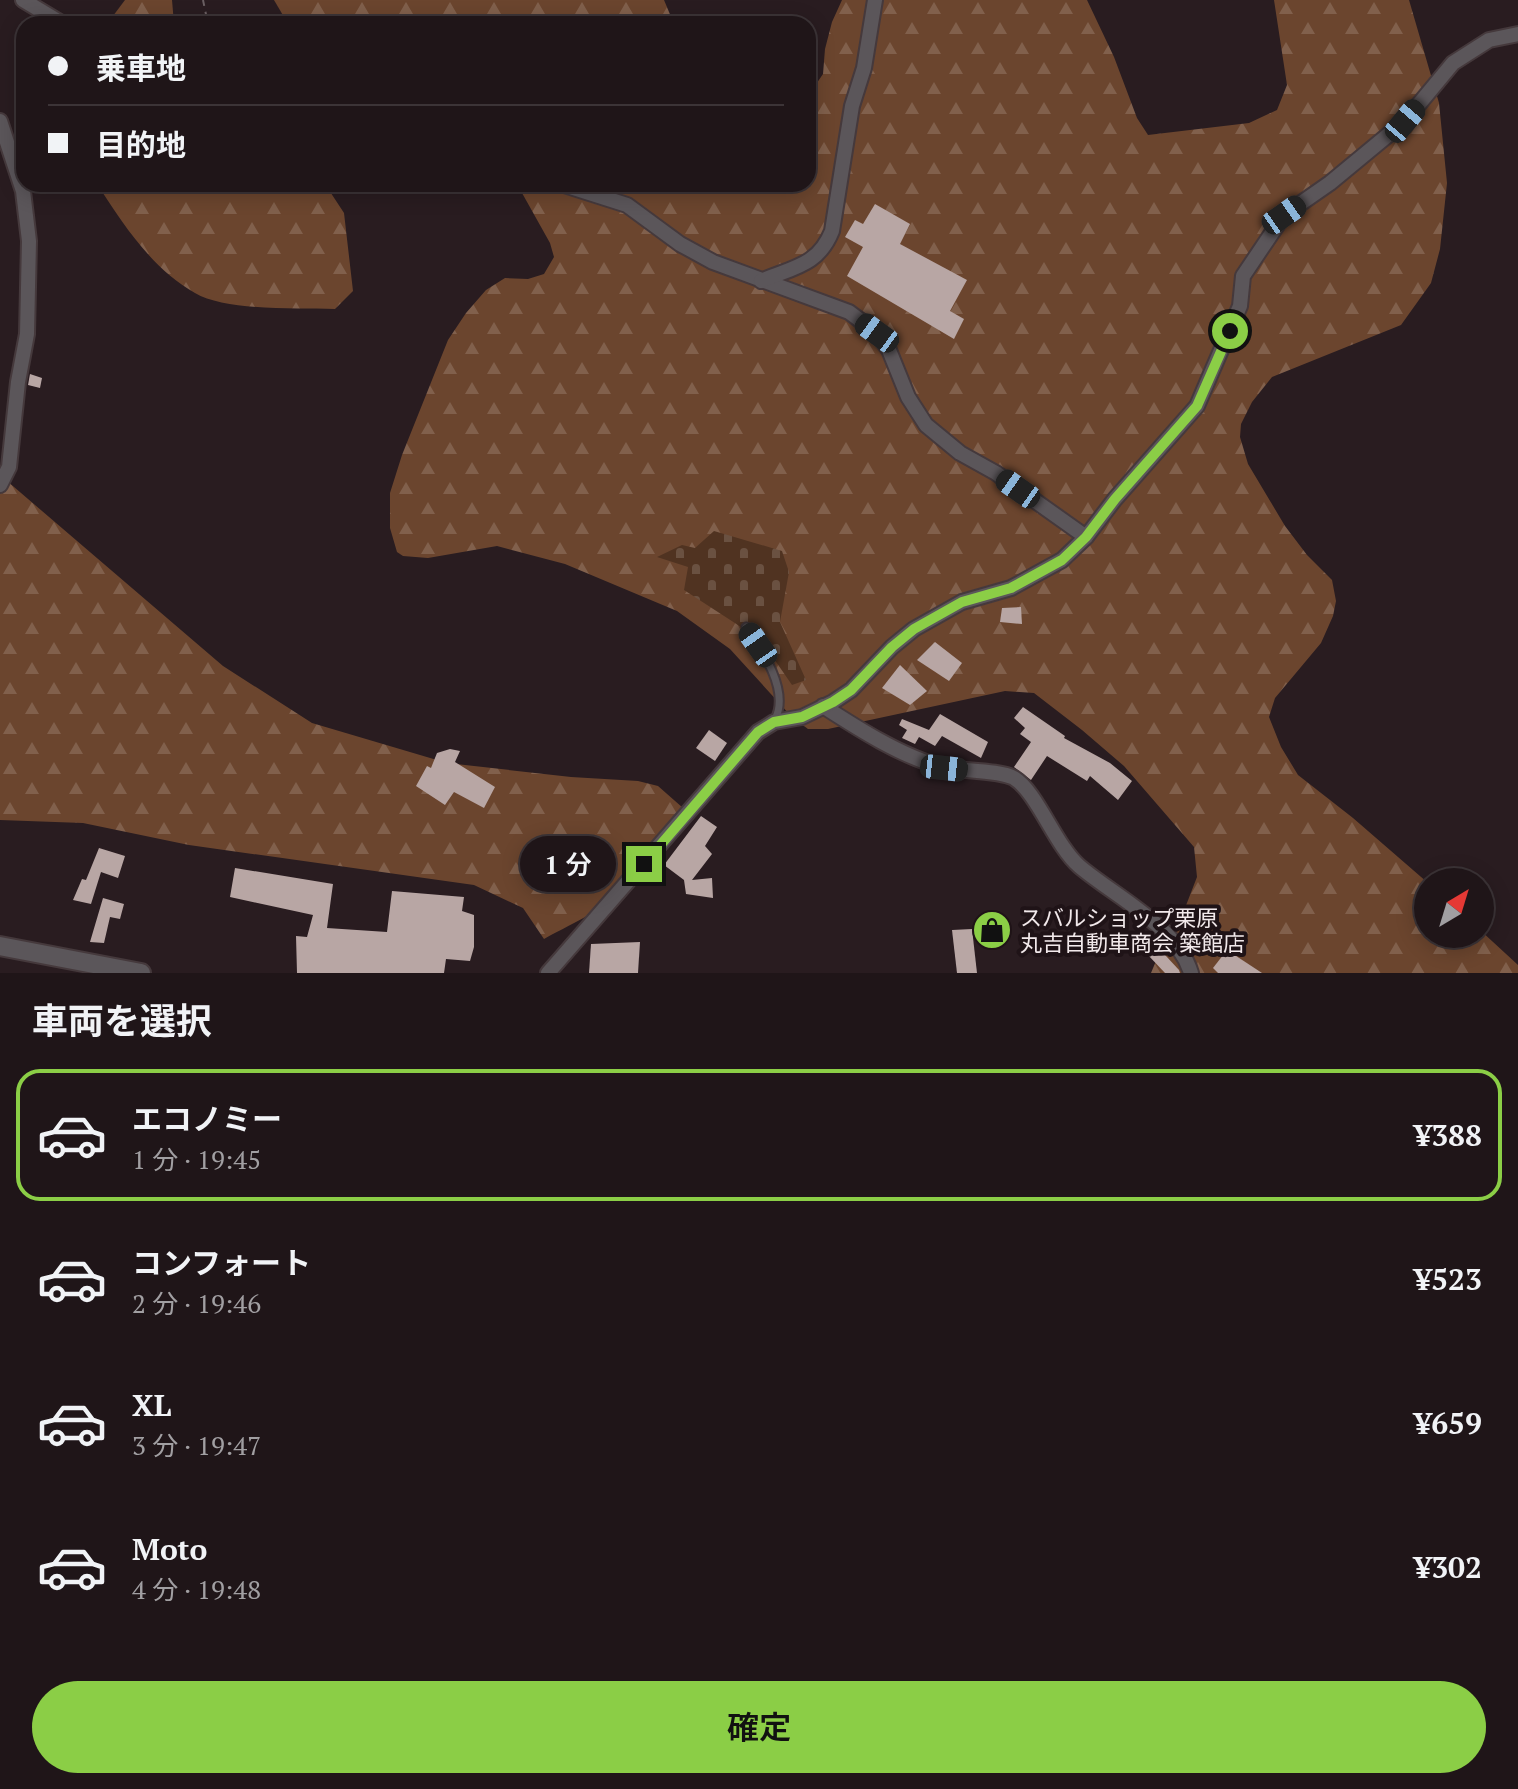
<!DOCTYPE html>
<html lang="ja">
<head>
<meta charset="utf-8">
<style>
  :root { --surface:#1f1518; --page:#271e21; --text:#f1f3f6; --muted:#a19fa2; --line:#3c3437; --accent:#8bce46 }
  body { margin:0; font-family:"PT Serif","Noto Sans JP",serif; background:var(--page); color:var(--text); height:100vh; display:flex; flex-direction:column; font-size:30px; white-space:nowrap }
  * { box-sizing:border-box; margin:0 }
  p { font-size:26px; color:var(--muted) }
  .icon { flex:none; width:44px; height:44px; fill:none; stroke:currentColor; stroke-width:2; stroke-linecap:round; stroke-linejoin:round }
  .map { position:relative; height:973px; overflow:hidden }
  .drawer { display:flex; flex-direction:column; background:var(--surface); flex:1 }
  .drawer>* { flex:none }
  .banner { position:absolute; left:16px; top:16px; width:800px; height:176px; border-radius:24px; box-shadow:0 4px 20px #0003,0 0 0 2px var(--line); display:grid; align-content:center; height:176px; padding:0 32px; background:var(--surface) }
  .needle { width:52px; rotate:38deg }
  .controls { position:absolute; left:1414px; top:868px; display:grid; gap:16px }
  .controls a { display:grid; place-items:center; width:80px; height:80px; border-radius:50%; background:var(--surface); box-shadow:0 4px 20px #0003,0 0 0 2px var(--line); font-size:40px }
  .end { position:absolute; width:36px; height:36px; margin:-18px; border:10px solid #8bce46; background:#111; box-shadow:0 0 0 4px #111 }
  .from { border-radius:50% }
  .bubble { position:absolute; height:56px; border-radius:28px; background:var(--surface); box-shadow:0 4px 20px #0003,0 0 0 2px var(--line); font-size:26px; font-weight:600; line-height:56px; text-align:center }
  .car { position:absolute; width:24px; height:48px; margin:-24px -12px; border-radius:10px; box-shadow:0 0 6px 2px #0007; background:linear-gradient(#222 24%,#8ab4d8 0 40%,#222 0 76%,#8ab4d8 0 86%,#222 0) }
  .banner b { display:flex; align-items:center; gap:28px; height:76px; font-size:30px }
  .banner b+b { border-top:2px solid var(--line) }
  .banner i { width:20px; height:20px; background:var(--text) }
  ul { padding:0; list-style:none }
  li { display:flex; align-items:center; gap:24px; height:132px; margin:0 16px 12px; padding:0 16px; border:4px solid transparent; border-radius:24px }
  li div { flex:1 }
  li b { display:block; font-size:30px }
  li em { font-style:normal; font-weight:600 }
  li.current { border-color:var(--accent) }
  li>.icon { width:72px; height:72px; stroke-width:1.5 }
  h2 { padding:0 32px; font-size:36px; line-height:96px }
  .button { display:flex; gap:16px; margin-top:auto; padding:16px 32px }
  .button a { flex:1; height:92px; border-radius:48px; background:var(--accent); color:#111; font-size:32px; font-weight:600; line-height:92px; text-align:center }
  .map>svg:first-child { display:block }
</style>
</head>
<body>
<div class="map">
<svg width="1518" height="973" viewBox="0 0 1518 973">
  <defs>
    <pattern id="forest-firs" width="22" height="20" patternUnits="userSpaceOnUse" patternTransform="scale(2)"><rect width="22" height="20" fill="#6b452e"/><path d="M5 1l3.5 6h-7zM16 11l3.5 6h-7z" fill="#81604c"/></pattern>
    <pattern id="cemetery-stones" width="16" height="16" patternUnits="userSpaceOnUse" patternTransform="scale(2)"><rect width="16" height="16" fill="#503321"/><path d="M2 7V4a2 2 0 0 1 4 0v3zM10 15v-3a2 2 0 0 1 4 0v3z" fill="#6a5141"/></pattern>
  </defs>
  <rect width="100%" height="100%" fill="#291c20"/>
  <g fill="url(#forest-firs)">
    <path d="M 125,0 L 172,0 L 174,24 L 107,24 Z"/>
    <path d="M 274,0 L 664,0 L 674,24 L 293,24 L 284,17 Z"/>
    <path d="M 842,0 L 1087,0 L 1114,57 L 1137,118 L 1148,135 L 1249,123 L 1277,110 L 1287,85 L 1274,0 L 1409,0 L 1439,103 L 1447,183 L 1440,249 L 1431,283 L 1401,325 L 1272,377 L 1252,402 L 1241,424 L 1240,437 L 1248,464 L 1285,526 L 1307,555 L 1332,580 L 1336,601 L 1333,616 L 1321,643 L 1275,698 L 1269,717 L 1281,747 L 1298,775 L 1353,818 L 1428,883 L 1428,934 L 1480,934 L 1480,930 L 1518,965 L 1518,973 L 1151,973 L 1163,944 L 1185,908 L 1197,877 L 1194,847 L 1124,766 L 1082,730 L 1034,693 L 1005,691 L 828,729 L 808,729 L 791,716 L 730,649 L 677,611 L 565,564 L 497,546 L 428,558 L 403,556 L 397,552 L 390,528 L 390,493 L 402,455 L 448,340 L 466,313 L 486,290 L 505,278 L 528,279 L 544,274 L 554,257 L 550,243 L 517,184 L 808,184 L 808,96 L 823,74 L 825,49 L 832,22 Z"/>
    <path d="M 97,184 L 325,184 L 344,213 L 353,291 L 335,309 C 298,308 225,311 195,293 C 152,269 123,224 97,184 Z"/>
    <path d="M 0,475 L 223,666 L 312,723 L 447,763 L 571,777 L 638,781 L 658,786 L 683,808 C 657,888 612,902 544,939 L 523,908 L 474,885 L 189,845 L 83,823 L 0,820 Z"/>
  </g>
  <path fill="url(#cemetery-stones)" d="M 714,531 L 782,551 L 789,572 L 780,622 L 806,680 L 792,685 L 761,640 L 684,590 L 688,567 L 657,557 L 682,545 L 695,548 Z"/>
  <g fill="#b8a6a4">
    <path d="M 875,204 L 910,224 L 900,244 L 967,280 L 950,311 L 964,319 L 954,339 L 847,276 L 863,247 L 845,237 L 855,220 L 863,224 Z"/>
    <path d="M 30,374 L 42,378 L 40,388 L 28,385 Z"/>
    <path d="M 1021,607 L 1022,624 L 1000,622 L 1002,608 Z"/>
    <path d="M 935,642 L 962,663 L 949,681 L 917,660 Z"/>
    <path d="M 900,665 L 927,691 L 910,705 L 882,688 Z"/>
    <path d="M 1023,707 L 1065,736 L 1064,738 L 1110,763 L 1132,781 L 1118,800 L 1090,776 L 1087,781 L 1047,756 L 1031,780 L 1014,767 L 1031,742 L 1020,734 L 1025,728 L 1014,718 Z"/>
    <path d="M 940,714 L 988,742 L 981,758 L 942,736 L 935,746 L 919,737 L 915,744 L 902,738 L 907,730 L 899,725 L 902,719 L 929,730 Z"/>
    <path d="M 709,730 L 727,743 L 715,761 L 696,748 Z"/>
    <path d="M 450,749 L 460,751 L 455,762 L 495,787 L 484,808 L 454,792 L 445,805 L 416,786 L 427,766 L 431,768 L 437,753 Z"/>
    <path d="M 701,816 L 717,827 L 705,846 L 712,854 L 692,880 L 712,878 L 713,898 L 686,894 L 684,880 L 664,865 Z"/>
    <path d="M 99,848 L 125,856 L 118,878 L 101,872 L 91,904 L 73,900 L 82,879 L 86,880 Z"/>
    <path d="M 235,868 L 333,884 L 327,928 L 387,932 L 392,891 L 464,897 L 462,911 L 474,915 L 474,947 L 470,961 L 446,959 L 444,973 L 297,973 L 296,936 L 307,937 L 313,915 L 230,897 Z"/>
    <path d="M 103,898 L 124,904 L 120,919 L 110,917 L 104,943 L 90,942 Z"/>
    <path d="M 1140,928 L 1179,970 L 1180,973 L 1165,973 L 1130,936 Z"/>
    <path d="M 972,929 L 977,973 L 957,973 L 952,930 Z"/>
    <path d="M 640,942 L 638,973 L 589,973 L 591,944 Z"/>
    <path d="M 1227,950 L 1262,973 L 1218,973 L 1213,968 Z"/>
  </g>
  <g fill="none" stroke-linecap="round" stroke-linejoin="round">
    <defs>
      <path id="service" d="M 746,627 C 762,650 790,691 775,719"/>
      <g id="minor">
        <path d="M 23,0 L 63,24"/>
        <path d="M 0,121 L 23,191 L 29,241 L 27,334 L 18,382 L 9,467 L 0,485"/>
        <path d="M 561,184 L 627,205 L 680,244 L 713,262 L 849,312 L 877,333 L 889,350 L 908,397 L 926,425 L 960,453 L 996,473 L 1086,537"/>
        <path d="M 761,281 C 793,267 818,266 832,231 L 852,106 L 864,68 L 875,0"/>
        <path d="M 823,706 C 857,728 902,757 942,767 C 959,771 1000,770 1014,778 C 1037,792 1055,845 1079,866 C 1114,896 1177,926 1191,973"/>
        <path d="M 548,973 L 758,732 L 774,722 L 802,717 L 833,702 L 851,690 L 892,647 L 914,629 L 962,602 L 1011,588 L 1062,560 L 1086,537 L 1115,499 L 1197,406 L 1240,306 L 1243,276 L 1284,215 L 1330,183 L 1405,121 L 1453,63 L 1489,40 L 1518,34"/>
      </g>
      <path id="tertiary" d="M 0,946 L 141,973"/>
    </defs>
    <use href="#service" stroke="#45393c" stroke-width="11"/>
    <use href="#minor" stroke="#45393c" stroke-width="18"/>
    <use href="#tertiary" stroke="#45393c" stroke-width="22"/>
    <path stroke="#6b6063" stroke-width="2" stroke-dasharray="6 6" stroke-linecap="butt" d="M 203,0 L 208,24"/>
    <use href="#service" stroke="#5b565a" stroke-width="7"/>
    <use href="#minor" stroke="#5b565a" stroke-width="14"/>
    <use href="#tertiary" stroke="#5b565a" stroke-width="18"/>
  </g>
  <g fill="none" stroke-linecap="round" stroke-linejoin="round">
    <path stroke="#8bce46" stroke-width="10" d="M 644,864 L 758,732 L 774,722 L 802,717 L 833,702 L 851,690 L 892,647 L 914,629 L 962,602 L 1011,588 L 1062,560 L 1086,537 L 1115,499 L 1197,406 L 1230,331"/>
  </g>
  <defs>
    <symbol id="shop-disc" viewBox="-11 -11 22 22"><circle r="9.5" fill="#8bce46" stroke="#1f1317"/><path d="M-5-2.5h2.3a2.7 3.5 0 0 1 5.4 0H5L5.5 6h-11ZM-1.5-2.5h3a1.5 2.3 0 0 0-3 0Z" fill="#111"/></symbol>
  </defs>
  <g fill-rule="evenodd">
    <use href="#shop-disc" x="970" y="908" width="44" height="44"/>
  </g>
  <g text-anchor="middle" dominant-baseline="central" stroke-width="8" stroke-linejoin="round" paint-order="stroke">
    <g font-size="22" fill="#f2e9eb" stroke="#1f1317" text-anchor="start">
      <text x="1020" y="917">スバルショップ栗原<tspan x="1020" dy="25">丸吉自動車商会 築館店</tspan></text>
    </g>
  </g>
</svg>
<div class="controls">
<a><svg class="needle" viewBox="-14 -14 28 28"><path d="M0-13l5 13h-10z" fill="#e53935"/><path d="M0 13l5-13h-10z" fill="#a19fa2"/></svg></a>
</div>
<i class="end from" style="left:1230px;top:331px"></i>
<i class="end" style="left:644px;top:864px"></i>
<div class="bubble" style="left:520px;top:836px;width:96px">1 分</div>
<i class="car" style="left:1405px;top:121px;rotate:40deg"></i>
<i class="car" style="left:1284px;top:215px;rotate:55deg"></i>
<i class="car" style="left:877px;top:333px;rotate:306deg"></i>
<i class="car" style="left:1018px;top:489px;rotate:305deg"></i>
<i class="car" style="left:758px;top:645px;rotate:325deg"></i>
<i class="car" style="left:944px;top:768px;rotate:96deg"></i>
<div class="banner">
<b><i class="from"></i>乗車地</b>
<b><i></i>目的地</b>
</div>
</div>
<section class="drawer">
<h2>車両を選択</h2>
<ul>
<li class="current"><svg class="icon" aria-label="car" viewBox="0 0 24 24"><path d="M5 17H2v-5l4-1 3-4h7l3 4 3 1v5h-3M9 17h6M6 11h13"/><circle cx="7" cy="17" r="2"/><circle cx="17" cy="17" r="2"/></svg><div><b>エコノミー</b><p>1 分 · 19:45</p></div><em>¥388</em></li>
<li><svg class="icon" aria-label="car" viewBox="0 0 24 24"><path d="M5 17H2v-5l4-1 3-4h7l3 4 3 1v5h-3M9 17h6M6 11h13"/><circle cx="7" cy="17" r="2"/><circle cx="17" cy="17" r="2"/></svg><div><b>コンフォート</b><p>2 分 · 19:46</p></div><em>¥523</em></li>
<li><svg class="icon" aria-label="car" viewBox="0 0 24 24"><path d="M5 17H2v-5l4-1 3-4h7l3 4 3 1v5h-3M9 17h6M6 11h13"/><circle cx="7" cy="17" r="2"/><circle cx="17" cy="17" r="2"/></svg><div><b>XL</b><p>3 分 · 19:47</p></div><em>¥659</em></li>
<li><svg class="icon" aria-label="car" viewBox="0 0 24 24"><path d="M5 17H2v-5l4-1 3-4h7l3 4 3 1v5h-3M9 17h6M6 11h13"/><circle cx="7" cy="17" r="2"/><circle cx="17" cy="17" r="2"/></svg><div><b>Moto</b><p>4 分 · 19:48</p></div><em>¥302</em></li>
</ul>
<div class="button"><a>確定</a></div>
</section>
</body>
</html>
